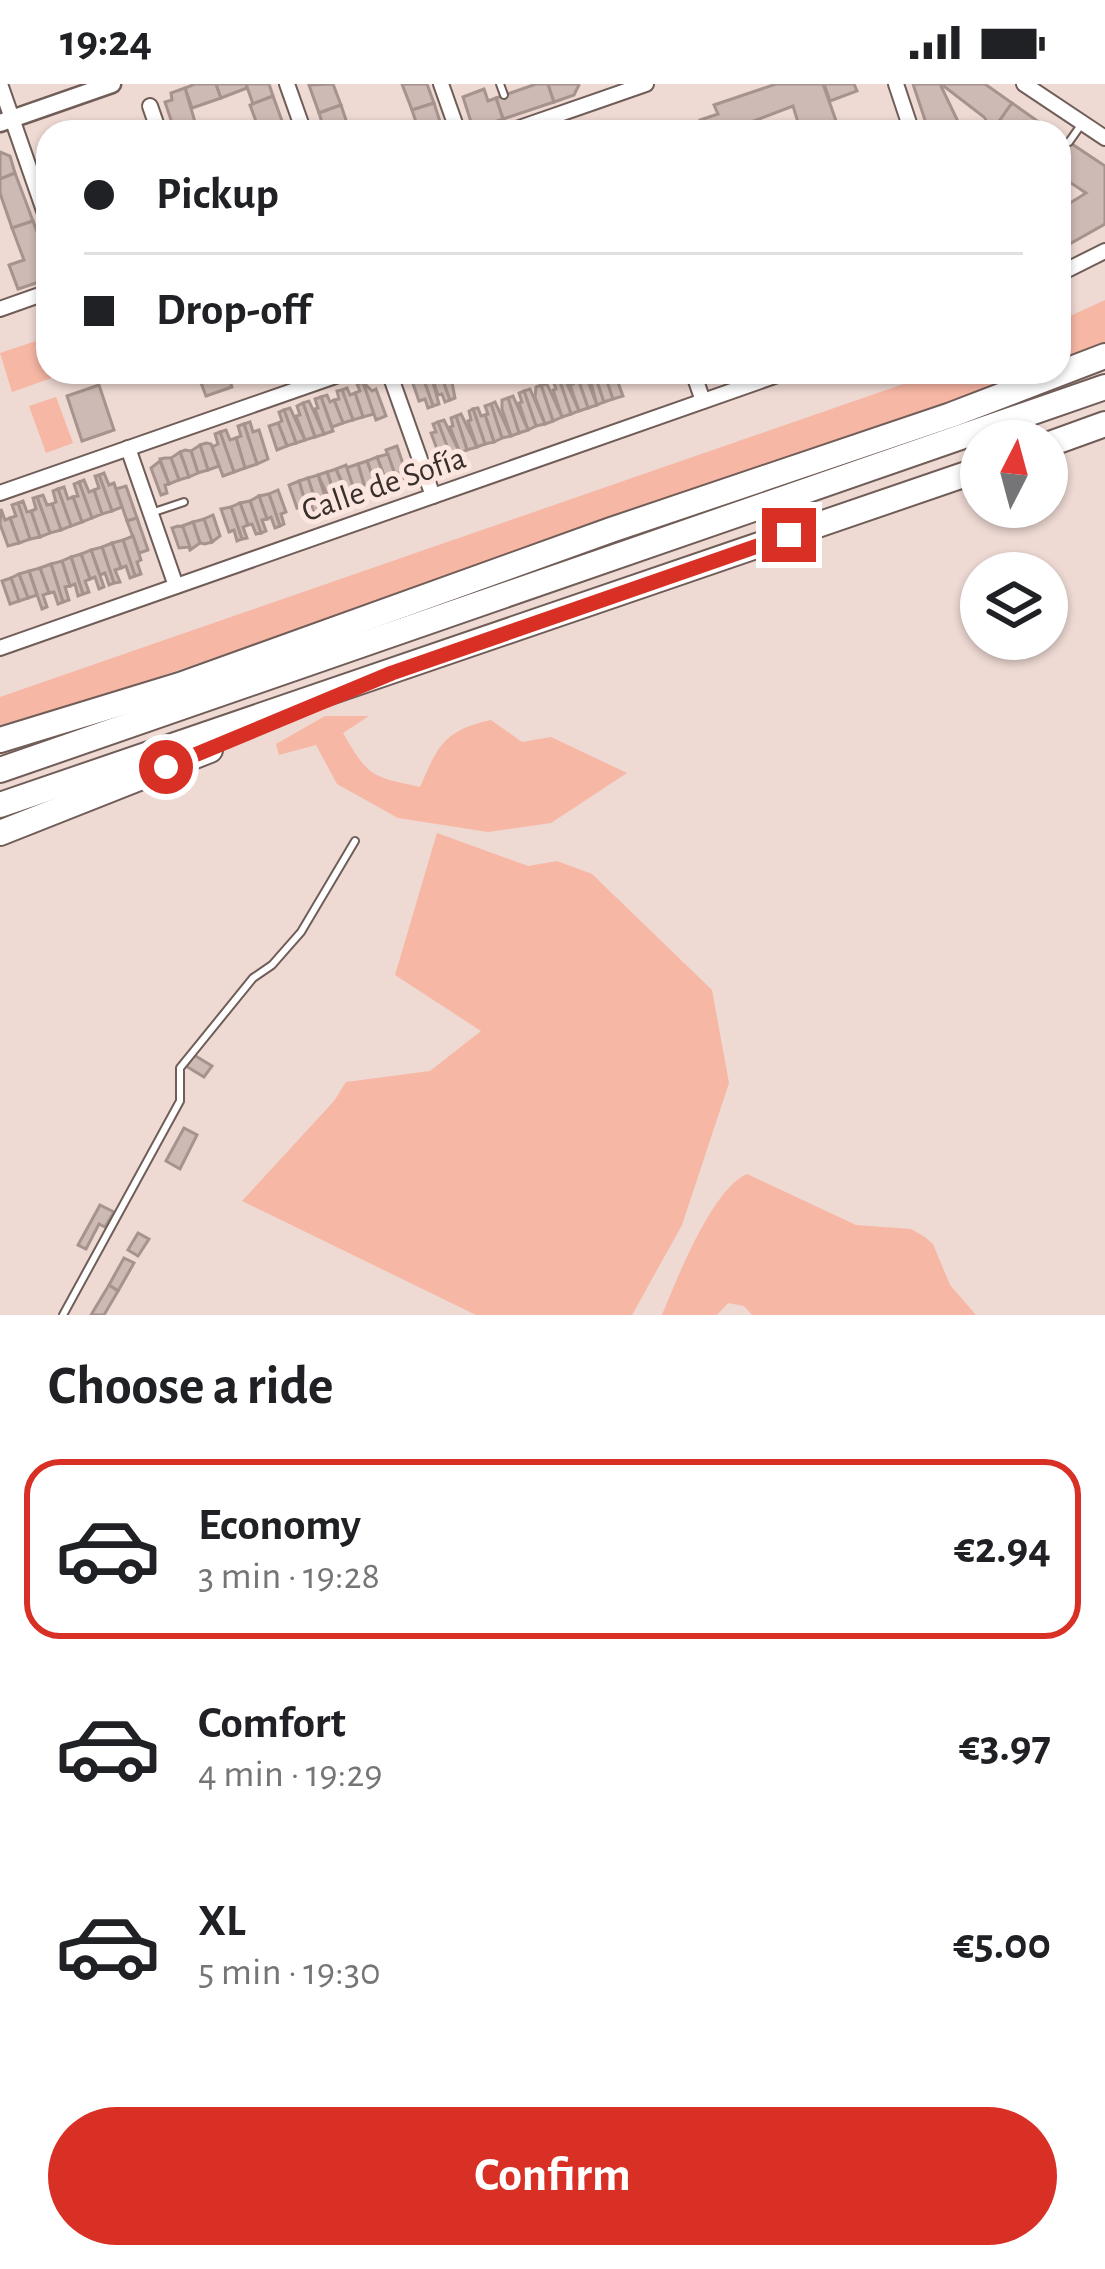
<!DOCTYPE html>
<html lang="en">
<head>
<meta charset="utf-8">
<style>
  :root { --surface:#fff; --page:#f2f2f2; --text:#202124; --muted:#757577; --line:#e0e0e0; --accent:#d93025 }
  body { margin:0; font-family:"Alegreya Sans",sans-serif; background:var(--page); color:var(--text); height:100vh; display:flex; flex-direction:column; font-size:45px; white-space:nowrap }
  * { box-sizing:border-box; margin:0 }
  p { font-size:39px; color:var(--muted) }
  .icon { flex:none; width:66px; height:66px; fill:none; stroke:currentColor; stroke-width:2; stroke-linecap:round; stroke-linejoin:round }
  .map { position:relative; height:1231px; overflow:hidden }
  .drawer { display:flex; flex-direction:column; background:var(--surface); flex:1 }
  .drawer>* { flex:none }
  .hud { position:absolute; left:36px; top:36px; width:1035px; height:264px; border-radius:36px; box-shadow:0 3px 9px #0004; display:grid; align-content:center; height:264px; padding:0 48px; background:var(--surface) }
  .needle { width:78px; rotate:6deg }
  .fabs { position:absolute; left:960px; top:336px; display:grid; gap:24px }
  .fabs a { display:grid; place-items:center; width:108px; height:108px; border-radius:50%; background:var(--surface); box-shadow:0 3px 9px #0004; font-size:60px }
  .end { position:absolute; width:54px; height:54px; margin:-27px; border:15px solid #d93025; background:#fff; box-shadow:0 0 0 6px #fff }
  .from { border-radius:50% }
  .hud b { display:flex; align-items:center; gap:42px; height:114px; font-size:45px }
  .hud b+b { border-top:3px solid var(--line) }
  .hud i { width:30px; height:30px; background:var(--text) }
  ul { padding:0; list-style:none }
  li { display:flex; align-items:center; gap:36px; height:180px; margin:0 24px 18px; padding:0 24px; border:6px solid transparent; border-radius:36px }
  li div { flex:1 }
  li b { display:block; font-size:45px }
  li em { font-style:normal; font-weight:700 }
  li.current { border-color:var(--accent) }
  li>.icon { width:108px; height:108px; stroke-width:1.5 }
  h2 { padding:0 48px; font-size:54px; line-height:144px }
  .primary-button { display:flex; gap:24px; margin-top:auto; padding:24px 48px }
  .primary-button a { flex:1; height:138px; border-radius:72px; background:var(--accent); color:#fff; font-size:48px; font-weight:700; line-height:138px; text-align:center }
  .status { display:flex; justify-content:space-between; align-items:center; height:84px; padding:0 60px; background:var(--surface); direction:ltr }
  .status svg { height:33px; fill:currentColor }
  .map>svg:first-child { display:block }
</style>
</head>
<body>
<div class="status"><b>19:24</b><svg viewBox="0 0 49 12"><path d="M0 12V9h3v3zM5 12V6h3v6zM10 12V3h3v9zM15 12V0h3v12zM26 1h20v11H26zM47 4h2v5h-2z"/></svg></div>
<div class="map">
<svg width="1105" height="1231" viewBox="0 0 1105 1231">
  <rect width="100%" height="100%" fill="#eed9d3"/>
  <g fill="#f7b7a5">
    <path d="M 1105,216 L 1105,259 L 1059,280 L 1059,237 Z"/>
    <path d="M 48,253 L 48,288 L 69,288 L 12,308 L 0,269 Z"/>
    <path d="M 938,288 L 1041,288 L 112,609 L 0,641 L 0,613 Z"/>
    <path d="M 56,313 L 73,359 L 46,369 L 29,322 Z"/>
    <path d="M 325,632 L 369,632 L 343,649 C 369,694 371,692 420,703 C 438,662 444,646 491,636 L 522,658 L 551,653 L 627,689 L 551,739 L 488,748 L 398,734 L 337,700 L 316,661 L 279,671 L 276,660 Z"/>
    <path d="M 437,749 L 528,782 L 557,777 L 592,790 L 712,906 L 729,999 L 682,1141 L 632,1231 L 476,1231 L 242,1117 L 334,1017 L 346,998 L 430,987 L 481,947 L 395,891 Z"/>
    <path d="M 747,1090 L 856,1141 L 911,1145 L 925,1153 L 933,1160 L 950,1201 L 976,1231 L 752,1231 L 744,1222 L 728,1219 L 717,1231 L 662,1231 C 677,1195 712,1105 747,1090 Z"/>
  </g>
  <g fill="#cebab4" stroke="#a7938e" stroke-width="3">
    <path d="M 195,0 L 216,0 L 221,14 L 192,24 L 185,4 Z"/>
    <path d="M 216,0 L 246,0 L 247,4 L 221,14 Z"/>
    <path d="M 246,0 L 269,0 L 273,12 L 253,20 Z"/>
    <path d="M 333,0 L 341,21 L 319,29 L 309,1 Z"/>
    <path d="M 402,0 L 427,0 L 434,19 L 412,26 Z"/>
    <path d="M 536,0 L 548,0 L 554,18 L 503,35 L 496,14 Z"/>
    <path d="M 548,0 L 579,0 L 579,1 L 574,11 L 554,18 Z"/>
    <path d="M 776,0 L 823,0 L 840,48 L 801,48 L 793,22 L 733,45 L 734,48 L 703,48 L 700,36 L 718,30 L 714,21 Z"/>
    <path d="M 824,0 L 854,0 L 857,7 L 830,17 Z"/>
    <path d="M 913,0 L 940,0 L 963,48 L 929,48 Z"/>
    <path d="M 941,0 L 985,0 L 1012,19 L 993,46 L 984,33 Z"/>
    <path d="M 185,4 L 195,38 L 174,45 L 165,18 L 172,16 L 171,9 Z"/>
    <path d="M 484,5 L 488,17 L 496,14 L 503,35 L 483,42 L 471,38 L 463,13 Z"/>
    <path d="M 273,12 L 286,48 L 260,48 L 250,21 Z"/>
    <path d="M 434,19 L 443,47 L 415,48 L 413,42 L 417,41 L 412,26 Z"/>
    <path d="M 1012,19 L 1053,48 L 993,46 Z"/>
    <path d="M 341,21 L 350,48 L 325,48 L 319,29 Z"/>
    <path d="M 1066,56 L 1105,82 L 1105,140 L 1059,166 L 1059,126 L 1086,109 L 1059,91 L 1059,67 Z"/>
    <path d="M 0,68 L 10,72 L 15,89 L 0,95 Z"/>
    <path d="M 15,89 L 33,137 L 12,144 L 0,109 L 0,95 Z"/>
    <path d="M 33,137 L 48,178 L 48,190 L 45,196 L 18,205 L 9,181 L 24,176 L 12,144 Z"/>
    <path d="M 197,288 L 227,288 L 232,303 L 206,312 Z"/>
    <path d="M 421,288 L 430,288 L 439,320 L 433,322 Z"/>
    <path d="M 421,288 L 433,322 L 428,324 L 425,315 L 419,317 L 410,291 Z"/>
    <path d="M 430,288 L 440,288 L 450,316 L 445,318 L 442,310 L 438,311 Z"/>
    <path d="M 440,288 L 450,288 L 455,314 L 450,316 Z"/>
    <path d="M 581,288 L 584,296 L 587,295 L 597,321 L 588,324 L 576,289 Z"/>
    <path d="M 588,288 L 594,288 L 604,318 L 597,321 Z"/>
    <path d="M 594,288 L 604,288 L 613,315 L 604,318 Z"/>
    <path d="M 604,288 L 614,288 L 623,312 L 613,315 Z"/>
    <path d="M 576,289 L 588,324 L 579,327 L 570,301 L 573,300 L 570,291 Z"/>
    <path d="M 564,293 L 579,327 L 571,330 L 559,295 Z"/>
    <path d="M 559,295 L 571,330 L 562,333 L 553,306 L 556,305 L 553,297 Z"/>
    <path d="M 363,298 L 374,330 L 363,333 L 355,309 L 360,307 L 357,300 Z"/>
    <path d="M 363,298 L 372,307 L 376,305 L 386,332 L 376,336 Z"/>
    <path d="M 547,300 L 562,333 L 553,337 L 541,301 Z"/>
    <path d="M 99,301 L 114,346 L 82,357 L 67,312 Z"/>
    <path d="M 541,301 L 553,337 L 545,340 L 535,313 L 536,303 Z"/>
    <path d="M 347,304 L 350,311 L 355,309 L 363,333 L 353,336 L 342,306 Z"/>
    <path d="M 530,305 L 545,340 L 536,342 L 524,307 Z"/>
    <path d="M 342,306 L 353,336 L 343,339 L 334,316 L 339,315 L 337,307 Z"/>
    <path d="M 524,307 L 536,342 L 528,346 L 519,319 L 522,318 L 519,309 Z"/>
    <path d="M 327,311 L 330,318 L 334,316 L 343,339 L 332,343 L 321,313 Z"/>
    <path d="M 513,312 L 528,346 L 519,349 L 508,314 Z"/>
    <path d="M 321,313 L 333,347 L 324,350 L 315,325 L 318,324 L 315,315 Z"/>
    <path d="M 508,314 L 519,349 L 511,352 L 502,325 L 502,316 Z"/>
    <path d="M 309,317 L 324,350 L 315,353 L 303,319 Z"/>
    <path d="M 495,318 L 511,352 L 502,354 L 491,320 Z"/>
    <path d="M 303,319 L 315,353 L 305,356 L 296,332 L 300,331 L 297,322 Z"/>
    <path d="M 491,320 L 502,354 L 494,358 L 485,331 L 488,330 L 485,322 Z"/>
    <path d="M 290,324 L 305,356 L 296,359 L 284,326 Z"/>
    <path d="M 478,324 L 481,332 L 485,331 L 494,358 L 485,360 L 473,325 Z"/>
    <path d="M 473,325 L 485,360 L 477,363 L 468,337 L 471,336 L 469,327 Z"/>
    <path d="M 284,326 L 296,359 L 287,362 L 278,339 L 282,337 L 279,328 Z"/>
    <path d="M 461,330 L 477,363 L 467,366 L 456,332 Z"/>
    <path d="M 456,332 L 467,366 L 460,369 L 450,343 L 453,342 L 451,334 Z"/>
    <path d="M 444,336 L 460,369 L 450,372 L 438,338 Z"/>
    <path d="M 250,338 L 253,348 L 259,346 L 268,375 L 257,380 L 244,340 Z"/>
    <path d="M 438,338 L 450,370 L 440,373 L 431,349 L 436,348 L 433,340 Z"/>
    <path d="M 278,339 L 287,362 L 277,366 L 269,342 Z"/>
    <path d="M 244,340 L 257,380 L 245,384 L 236,354 L 241,352 L 238,342 Z"/>
    <path d="M 226,346 L 230,356 L 236,354 L 245,384 L 234,388 L 220,348 Z"/>
    <path d="M 220,348 L 234,388 L 223,392 L 212,363 L 218,360 L 215,350 Z"/>
    <path d="M 206,359 L 211,360 L 219,382 L 208,386 L 200,361 Z"/>
    <path d="M 200,361 L 208,386 L 198,389 L 191,367 Z"/>
    <path d="M 397,362 L 405,386 L 400,388 L 403,395 L 398,400 L 386,366 Z"/>
    <path d="M 185,366 L 191,367 L 198,389 L 189,393 L 180,368 Z"/>
    <path d="M 180,368 L 189,393 L 179,396 L 171,374 Z"/>
    <path d="M 388,370 L 398,400 L 392,402 L 390,396 L 386,397 L 377,373 Z"/>
    <path d="M 377,373 L 386,397 L 381,398 L 383,406 L 378,408 L 367,377 Z"/>
    <path d="M 165,374 L 171,374 L 179,396 L 169,400 L 160,375 Z"/>
    <path d="M 160,377 L 169,400 L 165,401 L 167,409 L 161,411 L 151,384 Z"/>
    <path d="M 367,377 L 378,408 L 372,409 L 370,403 L 365,404 L 358,380 Z"/>
    <path d="M 358,380 L 365,404 L 361,406 L 363,413 L 357,415 L 346,384 Z"/>
    <path d="M 346,381 L 357,415 L 351,417 L 336,385 Z"/>
    <path d="M 336,385 L 345,408 L 340,409 L 344,419 L 338,421 L 327,388 Z"/>
    <path d="M 327,388 L 338,421 L 333,423 L 318,391 Z"/>
    <path d="M 104,389 L 109,401 L 114,399 L 122,423 L 112,427 L 99,391 Z"/>
    <path d="M 99,391 L 112,427 L 102,430 L 94,406 L 99,404 L 95,392 Z"/>
    <path d="M 318,391 L 326,415 L 322,416 L 326,426 L 319,428 L 308,394 Z"/>
    <path d="M 308,394 L 319,428 L 314,429 L 311,419 L 306,421 L 299,397 Z"/>
    <path d="M 84,396 L 89,408 L 94,406 L 102,430 L 92,434 L 79,398 Z"/>
    <path d="M 299,397 L 306,421 L 297,424 L 289,401 Z"/>
    <path d="M 79,398 L 92,434 L 82,438 L 73,413 L 78,412 L 74,400 Z"/>
    <path d="M 126,402 L 137,434 L 127,437 L 116,405 Z"/>
    <path d="M 64,403 L 68,415 L 73,413 L 82,438 L 71,442 L 58,405 Z"/>
    <path d="M 58,405 L 71,442 L 61,446 L 52,420 L 56,418 L 53,407 Z"/>
    <path d="M 278,406 L 286,428 L 281,430 L 284,440 L 280,442 L 269,410 Z"/>
    <path d="M 269,410 L 280,442 L 275,444 L 271,433 L 267,435 L 259,412 Z"/>
    <path d="M 43,411 L 47,421 L 52,420 L 61,446 L 50,449 L 37,413 Z"/>
    <path d="M 259,412 L 267,435 L 262,436 L 266,447 L 261,449 L 250,417 Z"/>
    <path d="M 37,413 L 50,449 L 40,453 L 31,427 L 36,425 L 33,414 Z"/>
    <path d="M 23,417 L 27,428 L 31,427 L 40,453 L 30,455 L 18,419 Z"/>
    <path d="M 250,417 L 261,449 L 256,450 L 252,440 L 248,441 L 240,419 Z"/>
    <path d="M 18,419 L 30,455 L 19,459 L 10,434 L 16,432 L 12,421 Z"/>
    <path d="M 240,419 L 248,441 L 243,443 L 247,454 L 242,455 L 231,423 Z"/>
    <path d="M 231,423 L 242,455 L 237,457 L 234,446 L 229,448 L 221,425 Z"/>
    <path d="M 1,425 L 5,436 L 10,434 L 19,459 L 8,462 L 0,440 Z"/>
    <path d="M 213,431 L 220,452 L 212,458 L 204,435 Z"/>
    <path d="M 137,434 L 148,466 L 139,469 L 127,437 Z"/>
    <path d="M 204,435 L 212,458 L 205,460 L 200,459 L 193,438 Z"/>
    <path d="M 193,438 L 200,459 L 190,466 L 182,442 Z"/>
    <path d="M 178,442 L 183,443 L 190,463 L 179,464 L 172,444 Z"/>
    <path d="M 133,452 L 141,476 L 137,478 L 141,490 L 135,492 L 123,456 Z"/>
    <path d="M 123,456 L 135,492 L 130,494 L 126,482 L 121,484 L 112,459 Z"/>
    <path d="M 112,459 L 121,484 L 115,486 L 120,498 L 114,499 L 102,463 Z"/>
    <path d="M 102,463 L 114,499 L 109,501 L 105,489 L 100,491 L 91,466 Z"/>
    <path d="M 91,466 L 104,503 L 99,505 L 95,493 L 90,495 L 81,470 Z"/>
    <path d="M 81,470 L 90,495 L 85,497 L 89,508 L 83,510 L 71,473 Z"/>
    <path d="M 71,473 L 83,510 L 78,512 L 75,500 L 70,502 L 62,477 Z"/>
    <path d="M 62,477 L 70,502 L 65,503 L 69,516 L 63,518 L 51,480 Z"/>
    <path d="M 51,480 L 63,518 L 58,520 L 54,508 L 49,509 L 40,484 Z"/>
    <path d="M 40,484 L 49,509 L 43,511 L 47,523 L 42,525 L 29,487 Z"/>
    <path d="M 29,487 L 37,511 L 28,514 L 19,490 Z"/>
    <path d="M 19,490 L 28,514 L 19,517 L 11,494 Z"/>
    <path d="M 11,494 L 19,517 L 10,520 L 2,497 Z"/>
    <path d="M 194,971 L 212,982 L 204,993 L 186,982 Z"/>
    <path d="M 184,1044 L 197,1051 L 180,1085 L 166,1077 Z"/>
    <path d="M 100,1121 L 114,1128 L 105,1143 L 99,1140 L 86,1165 L 78,1161 Z"/>
    <path d="M 138,1149 L 149,1155 L 138,1172 L 128,1166 Z"/>
    <path d="M 124,1174 L 134,1179 L 118,1207 L 109,1201 Z"/>
    <path d="M 109,1201 L 118,1207 L 104,1231 L 91,1231 Z"/>
  </g>
  <g fill="none" stroke-linecap="round" stroke-linejoin="round">
    <defs>
      <g id="service">
        <path d="M 500,0 L 504,11"/>
        <path d="M 1069,58 L 1081,41"/>
        <path d="M 154,428 L 184,418"/>
        <path d="M 63,1231 L 180,1017 L 180,984 L 253,894 L 272,881 L 301,848 L 355,757"/>
      </g>
      <g id="minor">
        <path d="M 0,0 L 48,138"/>
        <path d="M 287,0 L 304,48"/>
        <path d="M 441,0 L 458,48"/>
        <path d="M 896,0 L 912,48"/>
        <path d="M 1024,0 L 1105,54"/>
        <path d="M 150,22 L 159,48"/>
        <path d="M 508,48 L 646,0"/>
        <path d="M 1059,190 L 1105,167"/>
        <path d="M 0,225 L 48,208"/>
        <path d="M 389,288 L 433,412"/>
        <path d="M 693,288 L 703,317"/>
        <path d="M 128,364 L 176,502"/>
        <path d="M 0,409 L 347,288"/>
        <path d="M 0,564 L 786,288"/>
      </g>
      <path id="tertiary" d="M 0,39 L 112,0"/>
      <g id="motorway">
        <path d="M 1047,361 L 1105,340"/>
        <path d="M 0,656 L 180,601 L 611,446 L 951,331 L 1105,272"/>
        <path d="M 0,686 L 1105,303"/>
        <path d="M 0,721 L 981,385"/>
        <path d="M 0,749 L 210,666"/>
      </g>
    </defs>
    <use href="#service" stroke="#705d58" stroke-width="10"/>
    <use href="#minor" stroke="#705d58" stroke-width="18"/>
    <use href="#tertiary" stroke="#705d58" stroke-width="21"/>
    <use href="#motorway" stroke="#705d58" stroke-width="28"/>
    <use href="#service" stroke="#fff" stroke-width="6"/>
    <use href="#minor" stroke="#fff" stroke-width="14"/>
    <use href="#tertiary" stroke="#fff" stroke-width="16"/>
    <use href="#motorway" stroke="#fff" stroke-width="24"/>
  </g>
  <g fill="none" stroke-linecap="round" stroke-linejoin="round">
    <path stroke="#d93025" stroke-width="15" d="M 166,683 L 392,589 L 789,451"/>
  </g>
  <g text-anchor="middle" dominant-baseline="central" stroke-width="10" stroke-linejoin="round" paint-order="stroke">
    <g font-size="33" fill="#382f2d" stroke="#fce6e0">
      <text transform="translate(384 401) rotate(-19)">Calle de Sofía</text>
    </g>
  </g>
</svg>
<div class="fabs">
<a><svg class="needle" viewBox="-14 -14 28 28"><path d="M0-13l5 13h-10z" fill="#e53935"/><path d="M0 13l5-13h-10z" fill="#757577"/></svg></a>
<a><svg class="icon" aria-label="layers" viewBox="0 0 24 24"><path d="M12 4l9 5-9 5-9-5zM3 14l9 5 9-5"/></svg></a>
</div>
<i class="end from" style="left:166px;top:683px"></i>
<i class="end" style="left:789px;top:451px"></i>
<div class="hud">
<b><i class="from"></i>Pickup</b>
<b><i></i>Drop-off</b>
</div>
</div>
<section class="drawer">
<h2>Choose a ride</h2>
<ul>
<li class="current"><svg class="icon" aria-label="car" viewBox="0 0 24 24"><path d="M5 17H2v-5l4-1 3-4h7l3 4 3 1v5h-3M9 17h6M6 11h13"/><circle cx="7" cy="17" r="2"/><circle cx="17" cy="17" r="2"/></svg><div><b>Economy</b><p>3 min · 19:28</p></div><em>€2.94</em></li>
<li><svg class="icon" aria-label="car" viewBox="0 0 24 24"><path d="M5 17H2v-5l4-1 3-4h7l3 4 3 1v5h-3M9 17h6M6 11h13"/><circle cx="7" cy="17" r="2"/><circle cx="17" cy="17" r="2"/></svg><div><b>Comfort</b><p>4 min · 19:29</p></div><em>€3.97</em></li>
<li><svg class="icon" aria-label="car" viewBox="0 0 24 24"><path d="M5 17H2v-5l4-1 3-4h7l3 4 3 1v5h-3M9 17h6M6 11h13"/><circle cx="7" cy="17" r="2"/><circle cx="17" cy="17" r="2"/></svg><div><b>XL</b><p>5 min · 19:30</p></div><em>€5.00</em></li>
</ul>
<div class="primary-button"><a>Confirm</a></div>
</section>
</body>
</html>
